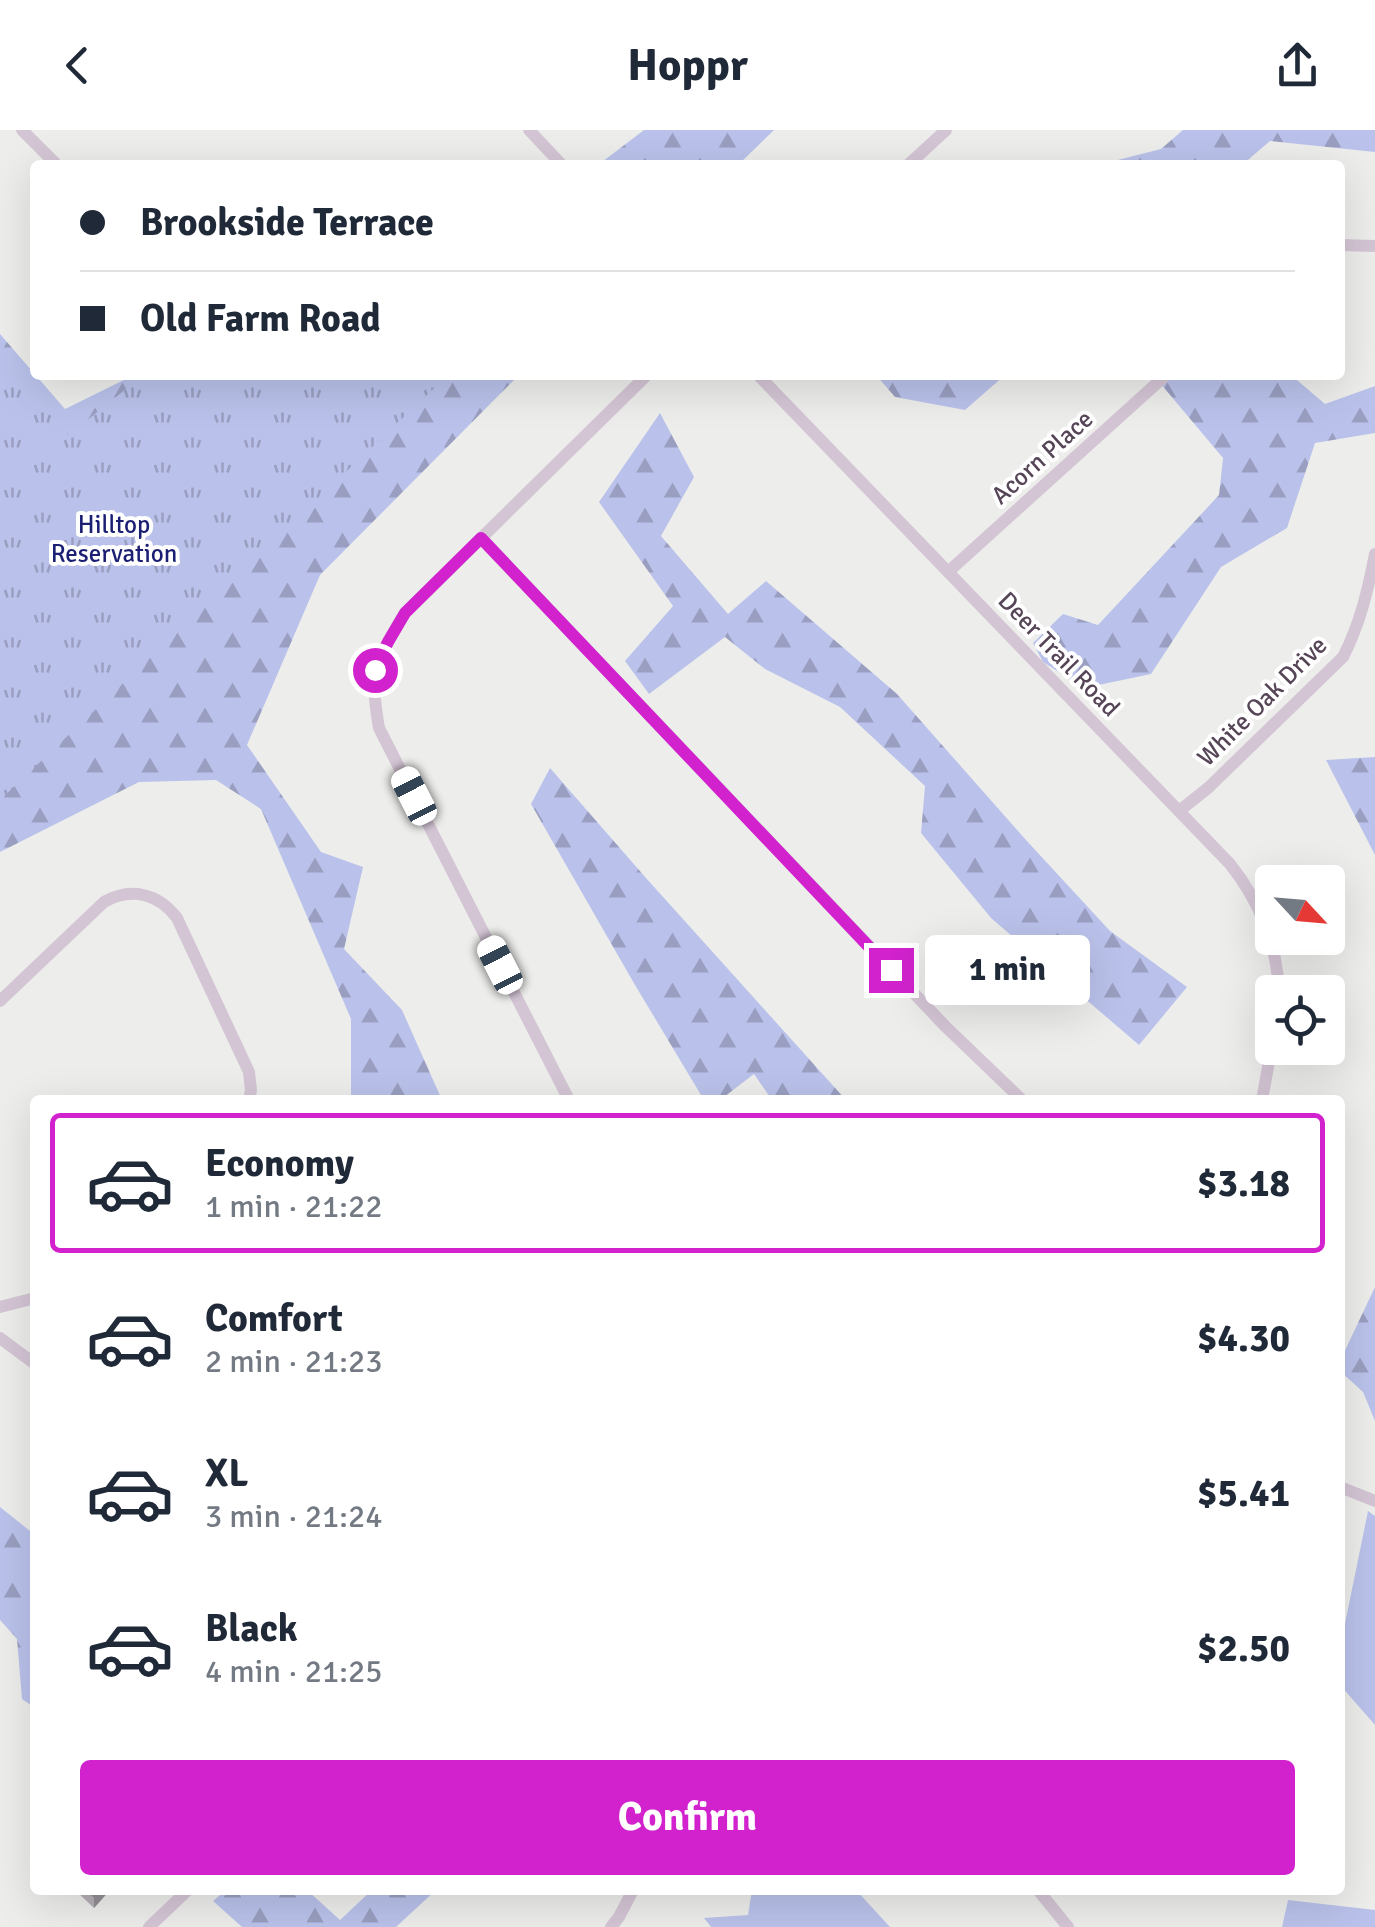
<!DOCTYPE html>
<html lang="en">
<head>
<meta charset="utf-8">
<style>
  :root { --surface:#fff; --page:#f6f6f7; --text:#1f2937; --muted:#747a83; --line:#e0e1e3; --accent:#d122ce }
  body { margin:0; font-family:Signika,sans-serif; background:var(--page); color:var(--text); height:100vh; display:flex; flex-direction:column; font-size:38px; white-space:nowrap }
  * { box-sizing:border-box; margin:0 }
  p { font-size:32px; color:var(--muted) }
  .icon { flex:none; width:55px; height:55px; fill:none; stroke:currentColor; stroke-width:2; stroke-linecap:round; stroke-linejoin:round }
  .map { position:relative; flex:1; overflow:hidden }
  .drawer { position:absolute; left:30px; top:965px; width:1315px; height:800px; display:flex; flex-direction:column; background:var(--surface); border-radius:10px; box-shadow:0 10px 40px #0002 }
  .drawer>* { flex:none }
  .banner { position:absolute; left:30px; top:30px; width:1315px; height:220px; border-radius:10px; box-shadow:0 10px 40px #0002; display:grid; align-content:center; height:220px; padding:0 50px; background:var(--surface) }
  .needle { width:65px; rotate:116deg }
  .tools { position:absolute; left:1255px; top:735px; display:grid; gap:20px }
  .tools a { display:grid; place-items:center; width:90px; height:90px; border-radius:10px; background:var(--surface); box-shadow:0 10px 40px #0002; font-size:50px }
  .end { position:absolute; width:45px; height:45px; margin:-22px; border:12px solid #d122ce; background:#fff; box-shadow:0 0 0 5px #fff }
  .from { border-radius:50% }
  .bubble { position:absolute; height:70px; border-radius:10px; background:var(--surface); box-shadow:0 10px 40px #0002; font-size:32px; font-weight:700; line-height:70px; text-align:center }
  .car { position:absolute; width:30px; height:60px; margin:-30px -15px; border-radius:12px; box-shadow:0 0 8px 2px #0007; background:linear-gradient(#fff 24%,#345 0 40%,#fff 0 76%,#345 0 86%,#fff 0) }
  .banner b { display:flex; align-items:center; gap:35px; height:95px; font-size:38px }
  .banner b+b { border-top:2px solid var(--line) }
  .banner i { width:25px; height:25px; background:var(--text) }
  ul { padding:18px 0 0; list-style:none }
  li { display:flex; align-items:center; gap:30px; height:140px; margin:0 20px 15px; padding:0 30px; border:5px solid transparent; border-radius:10px }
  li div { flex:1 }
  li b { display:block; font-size:38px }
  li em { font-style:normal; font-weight:700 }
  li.selected { border-color:var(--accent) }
  li>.icon { width:90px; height:90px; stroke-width:1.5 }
  .primary-button { display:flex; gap:20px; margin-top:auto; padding:20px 50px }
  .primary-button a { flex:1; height:115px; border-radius:10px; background:var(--accent); color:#fff; font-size:40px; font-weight:700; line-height:115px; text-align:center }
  header { display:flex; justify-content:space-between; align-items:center; height:130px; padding:0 50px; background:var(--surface); font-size:45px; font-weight:700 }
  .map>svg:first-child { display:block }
</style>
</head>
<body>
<header><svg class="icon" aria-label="back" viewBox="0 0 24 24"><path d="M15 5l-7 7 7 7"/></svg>Hoppr<svg class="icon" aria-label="share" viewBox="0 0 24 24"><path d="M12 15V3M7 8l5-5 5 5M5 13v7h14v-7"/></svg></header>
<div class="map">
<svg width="1375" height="1797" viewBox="0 0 1375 1797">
  <defs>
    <pattern id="forest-firs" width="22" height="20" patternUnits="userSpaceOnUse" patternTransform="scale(2.5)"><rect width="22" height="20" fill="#bac2eb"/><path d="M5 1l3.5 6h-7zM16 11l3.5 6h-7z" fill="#9a9fc1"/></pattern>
    <pattern id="park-tufts" width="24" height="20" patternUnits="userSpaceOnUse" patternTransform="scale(2.5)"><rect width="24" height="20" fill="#bac2eb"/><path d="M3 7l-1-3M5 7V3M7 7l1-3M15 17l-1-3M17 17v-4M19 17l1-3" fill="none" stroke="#9a9fc1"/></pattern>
  </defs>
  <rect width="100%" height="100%" fill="#edeeeb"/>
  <g fill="#bac2eb">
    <path d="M 1368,1381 L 1375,1386 L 1375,1595 L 1340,1555 L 1340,1518 Z"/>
    <path d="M 752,1760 L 856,1760 L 890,1797 L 711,1797 L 704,1788 L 748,1785 Z"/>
    <path d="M 1288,1770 L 1375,1780 L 1375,1797 L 1282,1797 Z"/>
  </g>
  <g fill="url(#forest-firs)">
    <path d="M 644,0 L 774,0 L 738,35 L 598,35 Z"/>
    <path d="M 1183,0 L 1375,0 L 1375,22 L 1270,11 L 1242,35 L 1098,35 L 1161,19 Z"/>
    <path d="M 0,204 L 65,279 L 134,245 L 519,245 L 320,445 L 247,615 L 321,722 L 363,737 L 344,819 L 402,880 L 442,970 L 351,970 L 351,889 L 261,679 L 216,650 L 139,652 L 0,722 Z"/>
    <path d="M 876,245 L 1005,245 L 965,280 L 895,267 Z"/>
    <path d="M 1136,245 L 1291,245 L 1325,274 L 1375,256 L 1375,303 L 1315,313 L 1287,398 L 1221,437 L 1151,544 L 1084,558 L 1043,532 L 1033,513 L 1063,484 L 1098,495 L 1219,365 L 1223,328 L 1160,253 Z"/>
    <path d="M 660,283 L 694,347 L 661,406 L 728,484 L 766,451 L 897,564 L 1026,710 L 1110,801 L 1187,857 L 1139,915 L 991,788 L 921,703 L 925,656 L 840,577 L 765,539 L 725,507 L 649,564 L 625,531 L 673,476 L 599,372 Z"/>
    <path d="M 1375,627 L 1375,725 L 1326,630 Z"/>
    <path d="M 550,638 L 646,748 L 846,970 L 772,970 L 754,944 L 720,970 L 704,970 L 635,855 L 531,674 Z"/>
    <path d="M 1375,1157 L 1375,1291 L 1363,1262 L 1340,1241 L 1340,1231 Z"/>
    <path d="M 0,1377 L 35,1405 L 35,1578 L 22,1569 L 17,1509 L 0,1490 Z"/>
    <path d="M 226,1760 L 307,1760 L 340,1790 L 372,1760 L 436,1760 L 396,1797 L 242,1797 L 213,1771 Z"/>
  </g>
  <path fill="url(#park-tufts)" d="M 0,228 L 69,305 L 143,245 L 448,245 L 0,670 Z"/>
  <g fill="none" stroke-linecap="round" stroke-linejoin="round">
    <g stroke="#d4c5d5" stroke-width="12">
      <path d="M 22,0 L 57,35"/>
      <path d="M 529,0 L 562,35"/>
      <path d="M 908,35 L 946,0"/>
      <path d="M 1340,115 L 1375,116"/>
      <path d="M 758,245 L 1230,734 C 1260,772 1277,814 1279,862"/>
      <path d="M 481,408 L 946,897 L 1022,970"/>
      <path d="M 948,442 L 1166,245"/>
      <path d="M 1179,681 L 1208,658 L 1343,527 C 1360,494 1368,460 1375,424"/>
      <path d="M 0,871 L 104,772 C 131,757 158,763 177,788 L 249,942 L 251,960 L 249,970"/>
      <path d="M 569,970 L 379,598 C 369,542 376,530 405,483 L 647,245"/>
      <path d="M 1262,970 L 1272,915"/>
      <path d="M 0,1177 L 35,1168"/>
      <path d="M 0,1208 L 35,1234"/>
      <path d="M 1340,1357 L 1375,1371"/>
      <path d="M 1038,1760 L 1068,1797"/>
      <path d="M 149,1797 L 188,1760"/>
      <path d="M 611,1797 L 619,1787 L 633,1760"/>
    </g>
  </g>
  <path fill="#b5afb5" d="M 75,1760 L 110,1760 L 94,1778 Z"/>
  <path fill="#938e93" d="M 100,1760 L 110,1760 L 94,1778 L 94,1766 Z"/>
  <path fill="#d2cbd2" stroke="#938e93" stroke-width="2.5" d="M 87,1760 L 100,1760 L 94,1766 Z"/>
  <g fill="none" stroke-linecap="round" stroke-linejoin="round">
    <path stroke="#d122ce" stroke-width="12" d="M 375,540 L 388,512 L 405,483 L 481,408 L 891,840"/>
  </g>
  <g text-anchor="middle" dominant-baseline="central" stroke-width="8" stroke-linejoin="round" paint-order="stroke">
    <g font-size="25" fill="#564557" stroke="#fff">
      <text transform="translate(1042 327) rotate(-42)">Acorn Place</text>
      <text transform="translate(1059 524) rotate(46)">Deer Trail Road</text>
      <text transform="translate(1262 571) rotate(-45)">White Oak Drive</text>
    </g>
    <g font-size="25" fill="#1b1f73" stroke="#fff">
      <text x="114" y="394">Hilltop<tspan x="114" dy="29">Reservation</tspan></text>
    </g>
  </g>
</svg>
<div class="tools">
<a><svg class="needle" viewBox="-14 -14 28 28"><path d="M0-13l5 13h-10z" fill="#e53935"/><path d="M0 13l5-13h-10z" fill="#747a83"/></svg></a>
<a><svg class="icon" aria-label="locate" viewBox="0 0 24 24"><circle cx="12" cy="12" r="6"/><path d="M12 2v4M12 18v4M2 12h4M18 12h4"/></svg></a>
</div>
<i class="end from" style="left:375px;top:540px"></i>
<i class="end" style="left:891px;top:840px"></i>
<div class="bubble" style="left:925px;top:805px;width:165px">1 min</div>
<i class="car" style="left:414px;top:666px;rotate:333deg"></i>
<i class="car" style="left:500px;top:835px;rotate:333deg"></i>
<div class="banner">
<b><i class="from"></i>Brookside Terrace</b>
<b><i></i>Old Farm Road</b>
</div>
<section class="drawer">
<ul>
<li class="selected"><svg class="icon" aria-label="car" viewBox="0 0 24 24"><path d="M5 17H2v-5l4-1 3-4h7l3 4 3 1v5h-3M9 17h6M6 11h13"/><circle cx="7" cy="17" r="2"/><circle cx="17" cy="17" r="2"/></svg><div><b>Economy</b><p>1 min · 21:22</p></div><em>$3.18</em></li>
<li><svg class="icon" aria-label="car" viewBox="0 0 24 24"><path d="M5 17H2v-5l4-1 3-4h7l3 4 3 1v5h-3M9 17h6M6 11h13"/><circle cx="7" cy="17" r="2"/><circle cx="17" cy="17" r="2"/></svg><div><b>Comfort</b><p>2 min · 21:23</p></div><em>$4.30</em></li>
<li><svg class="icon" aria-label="car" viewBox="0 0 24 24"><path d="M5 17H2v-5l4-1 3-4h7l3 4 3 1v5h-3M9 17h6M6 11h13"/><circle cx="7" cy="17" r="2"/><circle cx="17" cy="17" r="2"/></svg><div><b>XL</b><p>3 min · 21:24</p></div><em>$5.41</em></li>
<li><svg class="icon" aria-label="car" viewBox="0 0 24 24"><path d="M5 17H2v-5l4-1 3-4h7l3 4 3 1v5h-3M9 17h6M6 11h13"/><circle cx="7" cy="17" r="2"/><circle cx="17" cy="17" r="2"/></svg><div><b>Black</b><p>4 min · 21:25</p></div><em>$2.50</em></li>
</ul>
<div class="primary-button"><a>Confirm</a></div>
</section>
</div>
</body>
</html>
